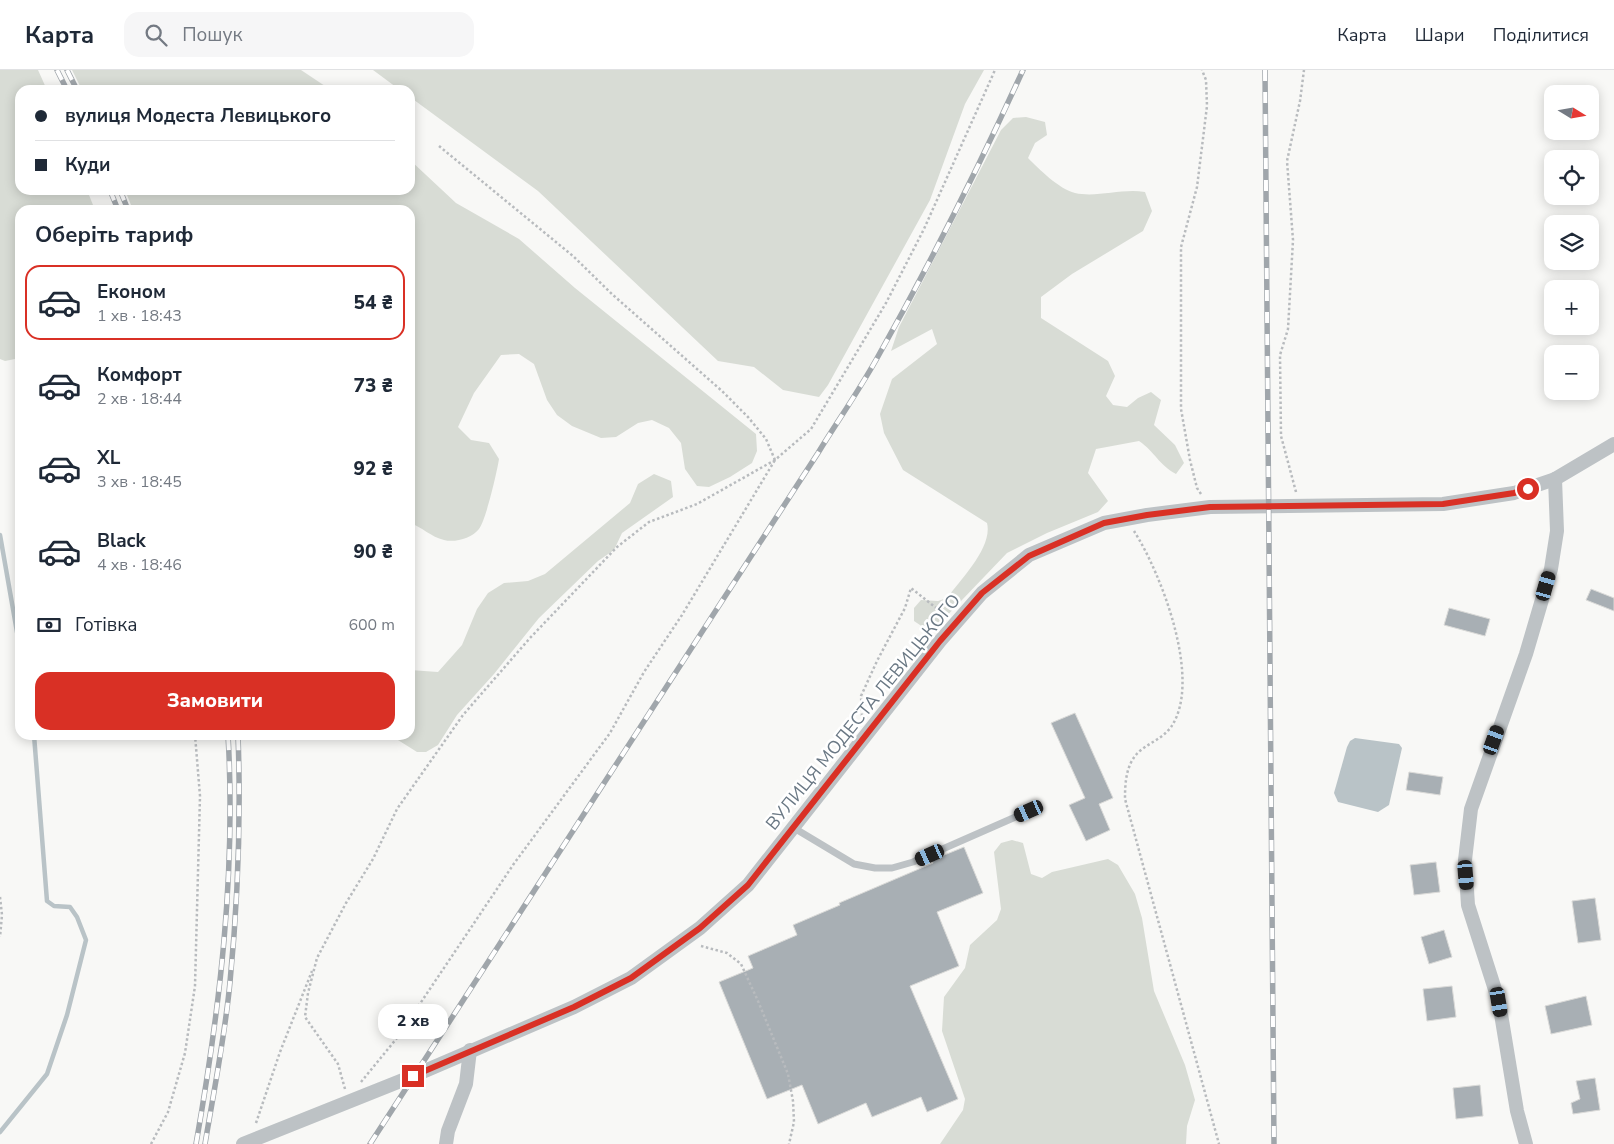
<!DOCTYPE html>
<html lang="uk">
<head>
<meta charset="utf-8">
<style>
  :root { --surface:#fff; --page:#f6f6f7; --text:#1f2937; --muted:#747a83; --line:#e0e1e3; --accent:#d93025 }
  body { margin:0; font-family:"Nunito Sans",sans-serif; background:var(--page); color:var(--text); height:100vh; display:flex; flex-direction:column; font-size:19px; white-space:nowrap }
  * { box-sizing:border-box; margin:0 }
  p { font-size:16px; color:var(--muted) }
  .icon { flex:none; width:28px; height:28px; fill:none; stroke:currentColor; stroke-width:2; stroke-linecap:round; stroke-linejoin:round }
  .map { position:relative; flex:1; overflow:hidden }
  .drawer { position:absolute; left:15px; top:135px; width:400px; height:535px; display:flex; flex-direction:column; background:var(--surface); border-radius:15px; box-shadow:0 2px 12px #0003 }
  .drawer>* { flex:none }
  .banner { position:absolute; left:15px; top:15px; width:400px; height:110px; border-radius:15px; box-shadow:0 2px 12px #0003; display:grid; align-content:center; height:110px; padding:0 20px; background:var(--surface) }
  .needle { width:32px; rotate:101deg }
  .controls { position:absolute; left:1544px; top:15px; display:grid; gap:10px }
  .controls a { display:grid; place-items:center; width:55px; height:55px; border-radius:10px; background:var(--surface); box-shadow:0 2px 12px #0003; font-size:25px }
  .end { position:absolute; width:22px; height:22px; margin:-11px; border:6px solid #d93025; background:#fff; box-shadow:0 0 0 2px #fff }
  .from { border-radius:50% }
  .bubble { position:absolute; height:35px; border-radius:15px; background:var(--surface); box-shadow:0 2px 12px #0003; font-size:16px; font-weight:800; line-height:35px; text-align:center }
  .car { position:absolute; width:15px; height:30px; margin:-15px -8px; border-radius:6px; box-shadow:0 0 4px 1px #0007; background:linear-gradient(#222 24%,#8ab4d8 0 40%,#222 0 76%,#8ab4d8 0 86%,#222 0) }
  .banner b { display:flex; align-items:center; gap:18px; height:48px; font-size:19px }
  .banner b+b { border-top:1px solid var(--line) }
  .banner i { width:12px; height:12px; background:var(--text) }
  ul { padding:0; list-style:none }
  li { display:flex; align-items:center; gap:15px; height:75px; margin:0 10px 8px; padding:0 10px; border:2px solid transparent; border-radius:15px }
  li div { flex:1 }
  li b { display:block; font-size:19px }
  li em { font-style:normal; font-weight:800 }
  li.selected { border-color:var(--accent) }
  li>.icon { width:45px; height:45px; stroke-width:1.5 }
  h2 { padding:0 20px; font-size:22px; line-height:60px }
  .pay { display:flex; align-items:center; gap:12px; height:55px; padding:0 20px; font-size:19px }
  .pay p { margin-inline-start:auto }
  .cta { display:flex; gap:10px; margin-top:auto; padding:10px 20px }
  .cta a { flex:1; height:58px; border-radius:15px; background:var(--accent); color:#fff; font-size:20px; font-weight:800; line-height:58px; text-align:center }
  header { display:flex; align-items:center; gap:30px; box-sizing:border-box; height:70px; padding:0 25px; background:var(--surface); border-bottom:1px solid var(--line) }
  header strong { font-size:24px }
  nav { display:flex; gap:28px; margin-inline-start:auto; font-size:18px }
  .search { width:350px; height:45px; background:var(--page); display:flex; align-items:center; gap:12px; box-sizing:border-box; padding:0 18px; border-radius:15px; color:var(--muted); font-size:19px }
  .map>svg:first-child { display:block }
</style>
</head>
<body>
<header>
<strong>Карта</strong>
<div class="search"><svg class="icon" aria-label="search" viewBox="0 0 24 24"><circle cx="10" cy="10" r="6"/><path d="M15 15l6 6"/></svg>Пошук</div>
<nav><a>Карта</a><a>Шари</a><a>Поділитися</a></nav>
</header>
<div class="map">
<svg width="1614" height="1074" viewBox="0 0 1614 1074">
  <rect width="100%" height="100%" fill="#f8f8f6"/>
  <g fill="#d8dcd5">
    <path d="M 0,0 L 38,0 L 47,20 L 20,20 L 20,120 L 87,120 L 95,140 L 20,140 L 20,288 L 5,291 L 0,289 Z"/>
    <path d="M 72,0 L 301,0 L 331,20 L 82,20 Z"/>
    <path d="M 373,0 L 984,0 L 965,34 L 930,130 L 828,315 L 819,327 L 783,320 L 754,297 L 718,291 L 538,121 L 410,27 L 410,20 L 400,20 Z"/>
    <path d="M 1026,47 L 1045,52 L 1047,65 L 1035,73 L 1028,88 C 1039,99 1059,119 1075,123 C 1097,128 1122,118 1145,122 L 1152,141 L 1143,161 L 1072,204 L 1041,227 L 1041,248 L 1108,291 L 1115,306 L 1106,326 L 1113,335 L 1127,337 L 1138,328 L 1151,322 L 1161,330 L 1154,355 L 1175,375 L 1184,393 L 1176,404 C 1159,395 1155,382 1139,371 L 1096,379 L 1088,403 L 1108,431 L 1098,442 L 1047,463 L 1007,483 L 939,554 L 934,558 L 923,557 L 914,551 L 914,538 L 921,530 L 938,531 L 947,528 C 961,509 993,477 987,453 L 903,400 L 884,363 L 880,344 L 892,309 L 937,274 L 932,259 L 891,281 L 899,257 L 1001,60 L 1013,48 Z"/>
    <path d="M 410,90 L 456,133 L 519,169 L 575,218 L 756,364 L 757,381 L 752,393 L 730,407 L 709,417 L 697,416 L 685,399 L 681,373 L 669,358 L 652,350 L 638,353 L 616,367 L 601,368 L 572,356 L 557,345 L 547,330 L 534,294 L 519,284 L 501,285 L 474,323 L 458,357 L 471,370 L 489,373 L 499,389 C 497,402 486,450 479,459 C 472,468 455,473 444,470 C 431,467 422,457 410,453 L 410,140 L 133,140 L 125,120 L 410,120 Z"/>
    <path d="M 654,404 L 671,411 L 673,427 L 622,463 L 614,480 L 598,491 L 539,548 L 494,604 L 457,645 L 438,675 L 426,682 L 417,682 L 390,665 L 410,665 L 410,600 L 438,602 L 462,575 L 477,539 L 488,523 L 504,513 L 528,511 L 545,504 L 630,433 L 638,414 Z"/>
    <path d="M 1012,770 L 1023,773 L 1031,804 L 1042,808 L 1052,802 L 1108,789 L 1118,795 L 1135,824 L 1142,848 L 1154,921 L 1185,995 L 1195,1030 L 1187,1056 L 1186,1074 L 940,1074 L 963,1040 L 965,1029 L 942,961 L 944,927 L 965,898 L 970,875 L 997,850 L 1001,839 L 994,782 L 1001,773 Z"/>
  </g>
  <path fill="#b9c3c7" d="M 1355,668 L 1399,674 L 1402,678 L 1389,735 L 1378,742 L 1338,732 L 1334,723 L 1347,677 L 1350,671 Z"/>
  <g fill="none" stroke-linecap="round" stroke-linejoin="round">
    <g stroke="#b9c3c7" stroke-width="4.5">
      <path d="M 0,465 L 20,579"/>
      <path d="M 0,1062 L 47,1004 L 67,945 L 86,870 L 77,847 L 70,837 L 54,836 L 47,831 L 34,665"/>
    </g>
  </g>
  <g fill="#a8afb4" stroke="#dadad8">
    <path d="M 1591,519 L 1614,528 L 1614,541 L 1586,530 Z"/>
    <path d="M 1449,538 L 1490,549 L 1485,566 L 1444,555 Z"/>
    <path d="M 1075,643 L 1113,728 L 1099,734 L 1110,760 L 1086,771 L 1069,735 L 1085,728 L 1051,653 Z"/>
    <path d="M 1409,702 L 1443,707 L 1440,725 L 1406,720 Z"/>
    <path d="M 964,777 L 983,823 L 937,842 L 959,896 L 910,916 L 958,1029 L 927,1042 L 921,1027 L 872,1047 L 866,1033 L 818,1054 L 802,1015 L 767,1029 L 719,912 L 753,898 L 748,886 L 797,865 L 793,855 L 840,835 L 839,833 L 933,793 L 932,790 Z"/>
    <path d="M 1436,792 L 1440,822 L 1414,825 L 1410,795 Z"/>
    <path d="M 1595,828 L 1601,870 L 1578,873 L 1572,831 Z"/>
    <path d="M 1444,860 L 1452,887 L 1429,894 L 1421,867 Z"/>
    <path d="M 1452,916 L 1456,947 L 1427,951 L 1423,919 Z"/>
    <path d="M 1586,926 L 1592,955 L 1551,964 L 1545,936 Z"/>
    <path d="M 1595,1008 L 1600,1040 L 1573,1044 L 1571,1033 L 1580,1029 L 1576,1011 Z"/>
    <path d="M 1480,1015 L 1483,1046 L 1456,1049 L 1453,1018 Z"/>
  </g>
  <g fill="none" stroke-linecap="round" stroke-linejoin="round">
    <g stroke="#b8bbbe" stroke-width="2.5" stroke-dasharray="2.5 2.5" stroke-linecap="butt">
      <path d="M 439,76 L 573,186 L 613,225 L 722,321 L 748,347 L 766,369 L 775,390"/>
      <path d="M 1296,422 L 1281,366 L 1280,285 L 1288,259 L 1293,170 L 1287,91 L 1300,31 L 1304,0"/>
      <path d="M 1201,424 L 1197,418 L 1190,390 L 1181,339 L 1181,177 L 1197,117 L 1207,36 L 1206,10 L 1202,0"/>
      <path d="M 1134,461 C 1161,503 1203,611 1171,657 C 1163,668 1151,672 1141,680 C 1126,692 1125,712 1125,729 L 1219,1074"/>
      <path d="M 862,646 L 861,626 L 877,591 L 905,538 L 911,518 L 945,545"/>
      <path d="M 0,827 L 2,845 L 0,867"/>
      <path d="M 701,876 L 727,883 L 741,894 L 758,931 L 788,1004 L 793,1031 L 794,1052 L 789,1074"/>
      <path d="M 361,1012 L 397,968 L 513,795 L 610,663 L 644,602 L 682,545 L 775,390"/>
      <path d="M 345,1019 L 338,994 L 305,947 L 308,923 L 317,888 L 346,833 L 373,789 L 397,739 L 463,645 L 530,568 L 617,477 L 649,452 L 697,434 L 775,390 L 811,359 L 886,233 L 924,159 L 995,0"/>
      <path d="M 256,1053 L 280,982 L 312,901"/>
      <path d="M 151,1074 L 168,1042 L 185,983 L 195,916 L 200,726 L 195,665"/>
    </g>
    <path stroke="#bdc2c5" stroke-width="7" d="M 794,758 L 854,794 L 875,798 L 892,798 L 913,792 L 1029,741"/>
    <g stroke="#bdc2c5" stroke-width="14">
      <path d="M 243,1074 L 413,1006 L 574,937 L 631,908 L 700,858 L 748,815 L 940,571 L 982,523 L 1029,485 L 1104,453 L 1147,445 L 1210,437 L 1443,434 L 1514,423 L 1555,409 L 1614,374"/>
      <path d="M 446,1074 L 448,1061 L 466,1014 L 470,980"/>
      <path d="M 1526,1074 L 1517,1041 L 1499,932 L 1468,835 L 1465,790 L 1471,739 L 1526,584 L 1551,499 L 1557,461 L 1555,409"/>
    </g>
    <defs>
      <g id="rail">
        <path d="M 57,0 L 67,20"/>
        <path d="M 67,0 L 77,20"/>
        <path d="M 1265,0 L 1274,1074"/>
        <path d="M 110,120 L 118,140"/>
        <path d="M 120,120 L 128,140"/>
        <path d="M 196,1074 C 220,938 236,803 228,665"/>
        <path d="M 205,1074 C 214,1020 225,966 230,912 C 238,830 241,747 238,665"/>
        <path d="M 370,1074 L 818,383 C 837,352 858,322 876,290 C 929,196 978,99 1023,0"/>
      </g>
    </defs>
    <use href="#rail" stroke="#a0a6ab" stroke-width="5.5"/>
    <use href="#rail" stroke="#fff" stroke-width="4" stroke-dasharray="11" stroke-linecap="butt"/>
  </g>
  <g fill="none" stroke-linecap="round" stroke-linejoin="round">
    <path stroke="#d93025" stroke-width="6" d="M 413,1006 L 574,937 L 631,908 L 700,858 L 748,815 L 940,571 L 982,523 L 1029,486 L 1104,453 L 1147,445 L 1210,437 L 1443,434 L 1514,423 L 1528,419"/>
  </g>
  <g text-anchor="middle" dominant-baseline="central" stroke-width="5" stroke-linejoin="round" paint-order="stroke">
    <g font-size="18" fill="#6a7884" stroke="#fff">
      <text transform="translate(863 642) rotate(-51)">ВУЛИЦЯ МОДЕСТА ЛЕВИЦЬКОГО</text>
    </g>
  </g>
</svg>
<div class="controls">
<a><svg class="needle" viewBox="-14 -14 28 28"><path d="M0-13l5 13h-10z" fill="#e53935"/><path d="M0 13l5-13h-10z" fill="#747a83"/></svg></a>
<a><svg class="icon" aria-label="locate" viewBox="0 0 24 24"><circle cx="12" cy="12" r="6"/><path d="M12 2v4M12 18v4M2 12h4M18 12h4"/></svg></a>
<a><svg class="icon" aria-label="layers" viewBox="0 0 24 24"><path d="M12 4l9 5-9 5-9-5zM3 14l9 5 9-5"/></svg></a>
<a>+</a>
<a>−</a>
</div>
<i class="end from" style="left:1528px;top:419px"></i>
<i class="end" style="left:413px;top:1006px"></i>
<div class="bubble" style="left:378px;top:934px;width:70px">2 хв</div>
<i class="car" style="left:1546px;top:516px;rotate:16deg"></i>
<i class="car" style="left:1494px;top:670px;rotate:20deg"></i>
<i class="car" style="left:1029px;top:741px;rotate:246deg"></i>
<i class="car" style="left:930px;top:785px;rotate:246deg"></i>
<i class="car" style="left:1466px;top:805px;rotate:175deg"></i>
<i class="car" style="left:1499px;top:932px;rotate:171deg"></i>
<div class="banner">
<b><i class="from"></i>вулиця Модеста Левицького</b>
<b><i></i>Куди</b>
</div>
<section class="drawer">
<h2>Оберіть тариф</h2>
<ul>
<li class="selected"><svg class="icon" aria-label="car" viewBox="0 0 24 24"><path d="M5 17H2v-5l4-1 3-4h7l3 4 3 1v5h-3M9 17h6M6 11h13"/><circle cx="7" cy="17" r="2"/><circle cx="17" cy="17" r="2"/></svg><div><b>Економ</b><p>1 хв · 18:43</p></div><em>54 ₴</em></li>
<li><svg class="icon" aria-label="car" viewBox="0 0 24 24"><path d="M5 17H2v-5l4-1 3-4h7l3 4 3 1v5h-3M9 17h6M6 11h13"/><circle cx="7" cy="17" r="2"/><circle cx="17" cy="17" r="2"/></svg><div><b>Комфорт</b><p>2 хв · 18:44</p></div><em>73 ₴</em></li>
<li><svg class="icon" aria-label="car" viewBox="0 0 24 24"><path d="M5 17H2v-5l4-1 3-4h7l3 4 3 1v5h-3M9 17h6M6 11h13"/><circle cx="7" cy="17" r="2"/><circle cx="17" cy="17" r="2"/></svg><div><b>XL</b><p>3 хв · 18:45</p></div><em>92 ₴</em></li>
<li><svg class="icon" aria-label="car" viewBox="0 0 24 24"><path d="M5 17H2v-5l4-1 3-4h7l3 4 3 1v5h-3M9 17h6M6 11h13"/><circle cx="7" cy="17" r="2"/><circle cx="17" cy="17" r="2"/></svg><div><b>Black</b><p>4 хв · 18:46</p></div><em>90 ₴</em></li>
</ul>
<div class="pay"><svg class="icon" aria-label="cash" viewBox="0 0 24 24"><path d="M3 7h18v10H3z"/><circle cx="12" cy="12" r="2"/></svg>Готівка<p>600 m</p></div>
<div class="cta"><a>Замовити</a></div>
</section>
</div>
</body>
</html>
